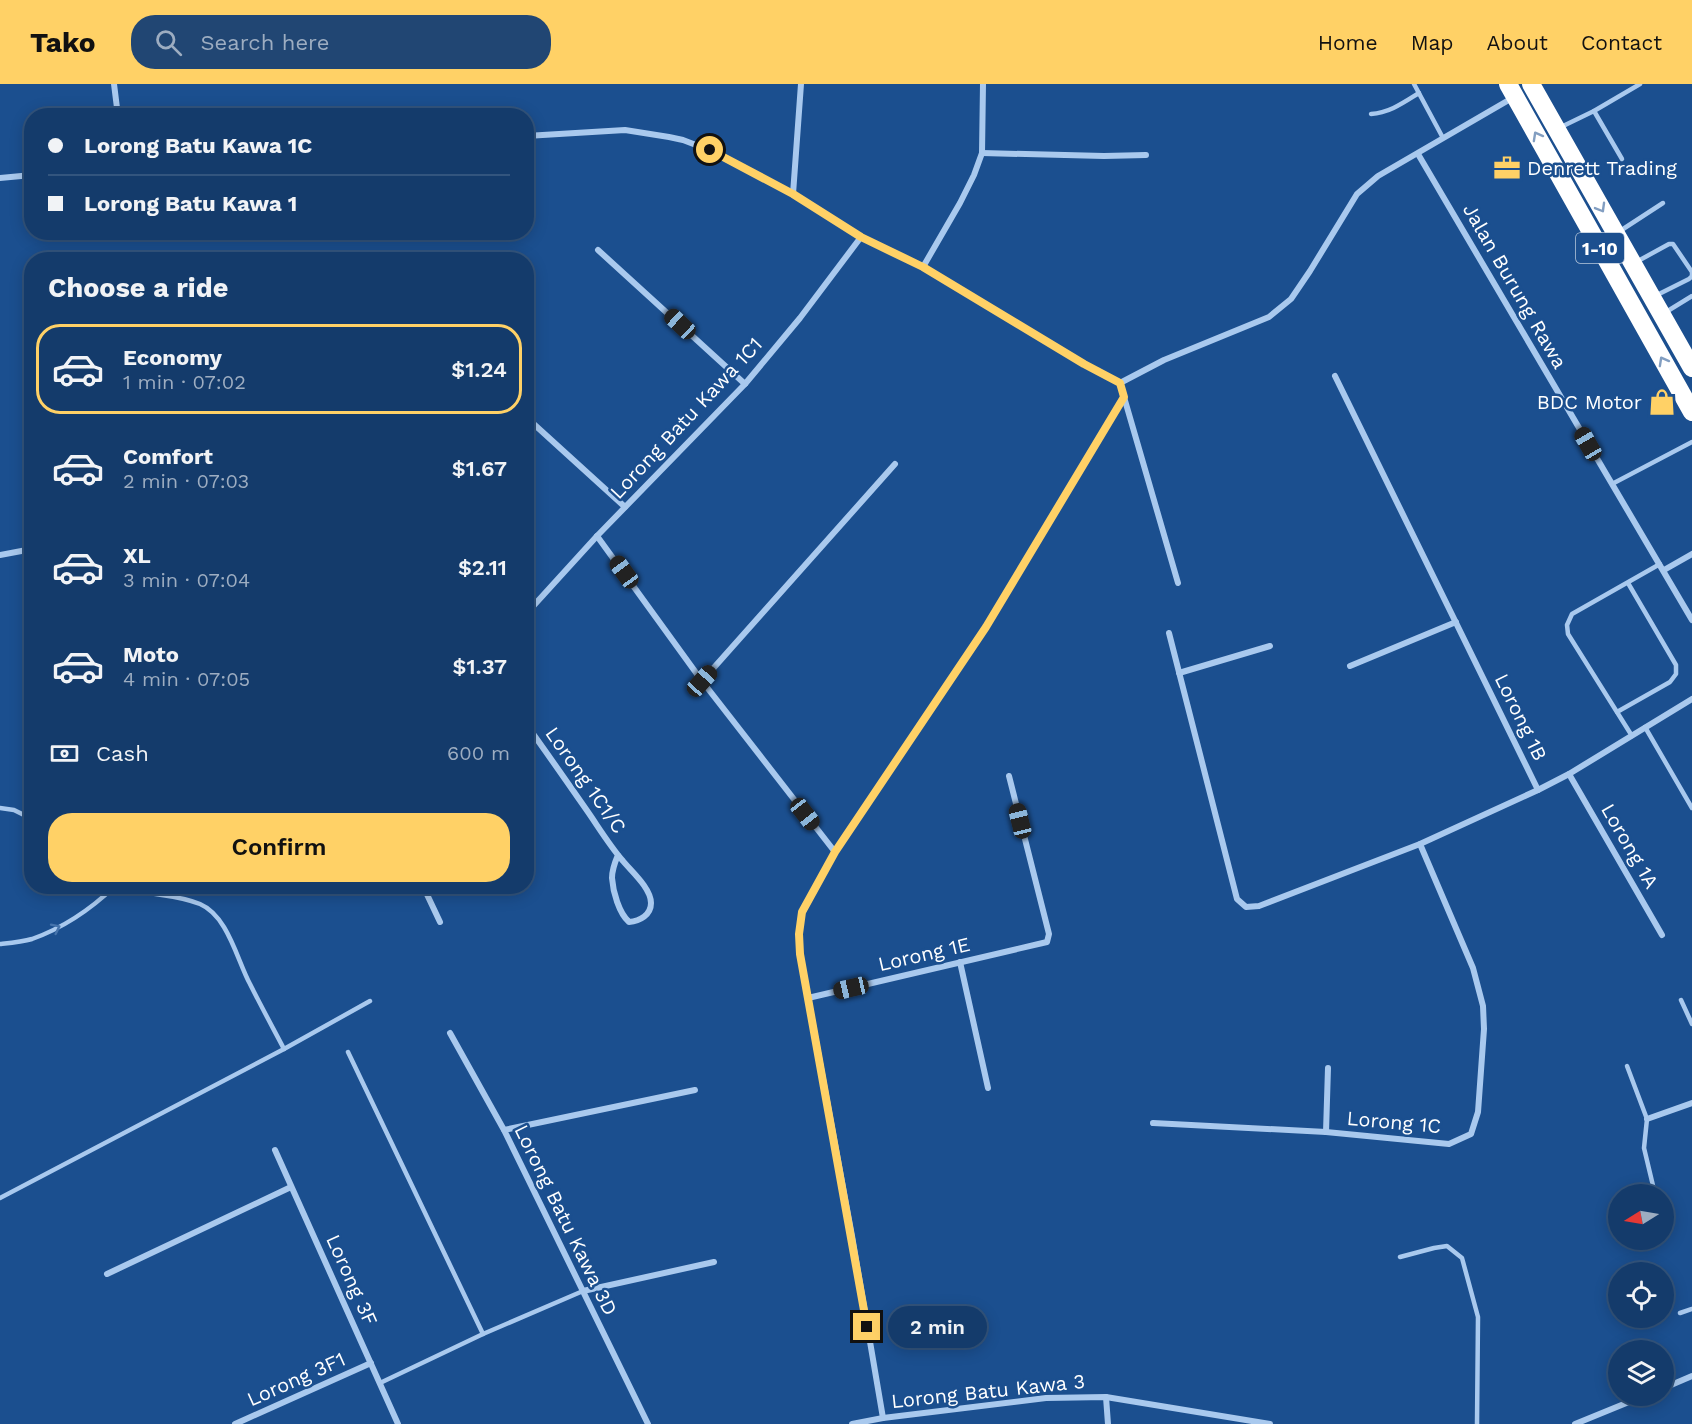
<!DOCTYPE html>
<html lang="en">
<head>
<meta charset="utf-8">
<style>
  :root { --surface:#143b6b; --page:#214673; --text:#f1f3f6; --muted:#9dadc1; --line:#33557e; --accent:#ffd166 }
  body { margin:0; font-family:"Work Sans",sans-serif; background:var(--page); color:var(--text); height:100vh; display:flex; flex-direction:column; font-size:22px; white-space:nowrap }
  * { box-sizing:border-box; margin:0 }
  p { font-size:20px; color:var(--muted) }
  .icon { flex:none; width:33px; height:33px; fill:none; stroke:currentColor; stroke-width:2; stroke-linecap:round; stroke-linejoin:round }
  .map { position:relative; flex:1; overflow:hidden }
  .sheet { position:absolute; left:24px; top:168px; width:510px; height:642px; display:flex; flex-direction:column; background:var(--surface); border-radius:24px; box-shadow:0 3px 15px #0003,0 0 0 2px var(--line) }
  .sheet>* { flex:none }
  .hud { position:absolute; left:24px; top:24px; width:510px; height:132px; border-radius:24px; box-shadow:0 3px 15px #0003,0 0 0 2px var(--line); display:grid; align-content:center; height:132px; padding:0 24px; background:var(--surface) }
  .needle { width:39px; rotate:259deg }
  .fabs { position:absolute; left:1608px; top:1100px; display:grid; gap:12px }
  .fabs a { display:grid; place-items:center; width:66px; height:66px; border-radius:50%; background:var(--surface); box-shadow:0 3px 15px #0003,0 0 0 2px var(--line); font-size:30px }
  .end { position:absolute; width:27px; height:27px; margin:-14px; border:8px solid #ffd166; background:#111; box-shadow:0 0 0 3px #111 }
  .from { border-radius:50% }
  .bubble { position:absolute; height:42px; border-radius:21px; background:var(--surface); box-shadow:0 3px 15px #0003,0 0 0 2px var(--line); font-size:20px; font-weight:600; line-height:42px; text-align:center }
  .car { position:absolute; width:18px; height:36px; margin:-18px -9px; border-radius:8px; box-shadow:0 0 4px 2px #0007; background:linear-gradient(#222 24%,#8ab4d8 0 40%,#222 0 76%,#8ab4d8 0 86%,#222 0) }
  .hud b { display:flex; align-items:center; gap:21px; height:57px; font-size:22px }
  .hud b+b { border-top:2px solid var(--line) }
  .hud i { width:15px; height:15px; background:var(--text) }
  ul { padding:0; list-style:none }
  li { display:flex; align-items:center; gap:18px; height:90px; margin:0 12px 9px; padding:0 12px; border:3px solid transparent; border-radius:24px }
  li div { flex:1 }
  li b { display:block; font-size:22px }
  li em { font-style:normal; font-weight:600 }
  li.selected { border-color:var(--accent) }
  li>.icon { width:54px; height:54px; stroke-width:1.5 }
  h2 { padding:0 24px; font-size:27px; line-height:72px }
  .pay { display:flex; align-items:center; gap:15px; height:66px; padding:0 24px; font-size:22px }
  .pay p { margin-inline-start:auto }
  .button { display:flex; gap:12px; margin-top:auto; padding:12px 24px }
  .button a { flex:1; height:69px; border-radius:24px; background:var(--accent); color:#111; font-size:24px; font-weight:600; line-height:69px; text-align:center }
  header { display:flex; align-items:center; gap:36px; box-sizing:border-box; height:84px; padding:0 30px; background:var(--accent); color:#111 }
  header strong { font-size:28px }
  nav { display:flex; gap:33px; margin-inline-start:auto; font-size:21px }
  .search { width:420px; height:54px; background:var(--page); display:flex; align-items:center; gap:15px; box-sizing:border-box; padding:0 21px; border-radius:24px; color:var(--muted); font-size:22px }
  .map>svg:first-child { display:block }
</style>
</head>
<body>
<header>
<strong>Tako</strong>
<div class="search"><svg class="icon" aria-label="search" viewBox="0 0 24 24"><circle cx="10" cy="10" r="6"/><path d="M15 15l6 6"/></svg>Search here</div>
<nav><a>Home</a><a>Map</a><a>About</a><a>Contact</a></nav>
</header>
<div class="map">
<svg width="1692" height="1340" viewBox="0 0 1692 1340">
  <rect width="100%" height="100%" fill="#1b4f8f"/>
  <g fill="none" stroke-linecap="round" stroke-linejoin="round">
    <g stroke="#a9c9ee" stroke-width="4.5">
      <path d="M 1414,0 L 1443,54"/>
      <path d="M 1594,27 L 1640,0"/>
      <path d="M 1371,30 C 1389,29 1403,19 1419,9"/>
      <path d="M 1561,43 L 1594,27 L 1622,75"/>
      <path d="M 1620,147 L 1663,119"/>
      <path d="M 1638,177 L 1669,160 L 1673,160 L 1692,188 L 1692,192 L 1689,195 L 1655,212"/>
      <path d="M 1666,228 L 1692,212"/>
      <path d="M 1612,400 L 1692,358"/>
      <path d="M 1617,628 L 1670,598 L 1676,590 L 1676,581 L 1628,499"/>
      <path d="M 1645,643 L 1692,724"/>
      <path d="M 1632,652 L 1568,550 L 1567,541 L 1572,530 L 1660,480"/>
      <path d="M 0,724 L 14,726 L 32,735"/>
      <path d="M 120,802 C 146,812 174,809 200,820 C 228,832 237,876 250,900 C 261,922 273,944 284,965 L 370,917"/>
      <path d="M 0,860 C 10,859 22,858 32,855 C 63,844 91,825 115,802"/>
      <path d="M 1681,916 L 1692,940"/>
      <path d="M 348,968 L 483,1250"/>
      <path d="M 1627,982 L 1647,1035 L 1644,1064 L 1655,1110"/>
      <path d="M 0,1114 L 284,965"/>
      <path d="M 1400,1173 L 1434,1164 L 1447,1162 L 1462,1174 L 1478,1233 L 1477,1340"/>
      <path d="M 1680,1229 L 1692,1225"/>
      <path d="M 380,1299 L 483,1250 L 583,1207"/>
    </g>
    <g stroke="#a9c9ee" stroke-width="6">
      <path d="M 114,0 L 118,32"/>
      <path d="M 526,52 L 625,46 L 669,53 L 683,56 L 709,66 L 793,110 L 861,153 L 923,183 L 1084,280 L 1120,299"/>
      <path d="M 982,69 L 1104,72 L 1146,71"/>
      <path d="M 1418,70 L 1692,536"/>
      <path d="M 0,94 L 32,91"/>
      <path d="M 793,110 L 801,0"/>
      <path d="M 598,166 L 745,300"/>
      <path d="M 256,176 L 256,174"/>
      <path d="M 923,183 L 960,119 L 974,91 L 982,69 L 983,0"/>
      <path d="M 1335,292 L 1538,706"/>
      <path d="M 1124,313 L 1178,499"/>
      <path d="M 526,333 L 625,423"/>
      <path d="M 597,452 L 702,597 L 835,768"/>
      <path d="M 0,471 L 32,465"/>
      <path d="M 1664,486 L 1692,470"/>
      <path d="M 526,530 L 597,452 L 745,300 L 800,234 L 861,153"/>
      <path d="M 1169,549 L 1237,815 L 1246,823 L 1259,822 L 1420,760 L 1538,706 L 1569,690 L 1692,615"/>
      <path d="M 1350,582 L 1456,538"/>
      <path d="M 1179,589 L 1270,562"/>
      <path d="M 702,597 L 895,380"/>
      <path d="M 526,640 C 547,669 567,698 588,728 C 599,744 610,762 623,777 C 631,787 651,804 651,819 C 651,831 640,837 629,838 C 619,829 613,808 612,794 C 612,786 615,778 618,771"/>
      <path d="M 1569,690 L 1662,851"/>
      <path d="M 423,802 L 440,838"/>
      <path d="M 960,878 L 988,1004"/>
      <path d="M 808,914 L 1047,858 L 1049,850 L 1009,692"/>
      <path d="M 450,949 L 504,1046 L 648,1340"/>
      <path d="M 1647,1035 L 1692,1019"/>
      <path d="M 1153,1039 L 1326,1048 L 1449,1060 L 1471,1050 L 1478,1028 L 1484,945 L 1483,922 L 1473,884 L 1420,760"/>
      <path d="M 504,1046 L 695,1006"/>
      <path d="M 1326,1048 L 1328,984"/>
      <path d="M 275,1066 L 398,1340"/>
      <path d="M 107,1190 L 291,1103"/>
      <path d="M 583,1207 L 714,1178"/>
      <path d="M 1664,1304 L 1692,1292"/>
      <path d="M 1106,1313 L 1108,1340"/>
      <path d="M 883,1334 L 852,1152 L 800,870 L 799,850 L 802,829 L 835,768 L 986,543 L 1124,313 L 1120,299 L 1164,276 L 1269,233 L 1291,215 L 1310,187 L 1357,110 L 1378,92 L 1514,13"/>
      <path d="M 235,1340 L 371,1279"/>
      <path d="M 852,1340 L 883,1334 L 1046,1314 L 1106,1313 L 1270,1340"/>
      <path d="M 1575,1340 L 1646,1311"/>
    </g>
    <g stroke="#fff" stroke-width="18">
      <path d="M 1508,0 L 1692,328"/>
      <path d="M 1531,0 L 1692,284"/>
    </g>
  </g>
  <defs><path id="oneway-chevron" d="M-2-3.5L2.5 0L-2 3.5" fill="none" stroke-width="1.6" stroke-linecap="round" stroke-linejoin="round" transform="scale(1.5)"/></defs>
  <g stroke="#829ec1">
    <use href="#oneway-chevron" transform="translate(1537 52) rotate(-119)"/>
    <use href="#oneway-chevron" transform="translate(1601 124) rotate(60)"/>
    <use href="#oneway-chevron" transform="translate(1663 277) rotate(-119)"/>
  </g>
  <use stroke="#4674ac" href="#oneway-chevron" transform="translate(56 844) rotate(-26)"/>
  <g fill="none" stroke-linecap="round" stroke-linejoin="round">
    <path stroke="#ffd166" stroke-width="8" d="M 710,66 L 793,110 L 861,153 L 923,183 L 1084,280 L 1120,299 L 1124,313 L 986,543 L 835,768 L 802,828 L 799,850 L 800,870 L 867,1243"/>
  </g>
  <defs>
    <symbol id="office-bare" viewBox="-9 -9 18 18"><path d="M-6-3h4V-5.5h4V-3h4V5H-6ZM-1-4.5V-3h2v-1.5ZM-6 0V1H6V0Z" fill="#ffd166" stroke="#1b4f8f" stroke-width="2.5" paint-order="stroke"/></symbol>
    <symbol id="shop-bare" viewBox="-9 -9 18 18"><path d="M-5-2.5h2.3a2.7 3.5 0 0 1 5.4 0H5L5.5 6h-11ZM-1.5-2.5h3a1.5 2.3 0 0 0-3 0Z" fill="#ffd166" stroke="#1b4f8f" stroke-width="2.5" paint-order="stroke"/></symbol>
  </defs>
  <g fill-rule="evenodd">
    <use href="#office-bare" x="1488" y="65" width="38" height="38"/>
    <use href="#shop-bare" x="1643" y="299" width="38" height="38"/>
  </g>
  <g text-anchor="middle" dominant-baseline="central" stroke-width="5" stroke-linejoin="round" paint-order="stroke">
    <rect fill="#1b4f8f" stroke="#bbcadd" stroke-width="1.5" x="1576" y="149" width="48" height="30" rx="4.5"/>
    <g font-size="18" font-weight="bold" fill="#fff">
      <text x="1600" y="164">1-10</text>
    </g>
    <g font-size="20" fill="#fff" stroke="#1b4f8f" text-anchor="start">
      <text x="1527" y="84">Denrett Trading</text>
      <text x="1642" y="318" text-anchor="end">BDC Motor</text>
    </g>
    <g font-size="20" fill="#fff" stroke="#1b4f8f">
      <text transform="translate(1515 202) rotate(60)">Jalan Burung Rawa</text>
      <text transform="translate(686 334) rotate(-47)">Lorong Batu Kawa 1C1</text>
      <text transform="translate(1521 633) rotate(64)">Lorong 1B</text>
      <text transform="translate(586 696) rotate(55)">Lorong 1C1/C</text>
      <text transform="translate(1630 762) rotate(60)">Lorong 1A</text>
      <text transform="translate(924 870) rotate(-13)">Lorong 1E</text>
      <text transform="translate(1394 1038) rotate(5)">Lorong 1C</text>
      <text transform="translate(566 1136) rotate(64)">Lorong Batu Kawa 3D</text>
      <text transform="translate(352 1196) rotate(66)">Lorong 3F</text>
      <text transform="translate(296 1295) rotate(-24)">Lorong 3F1</text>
      <text transform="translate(988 1307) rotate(-6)">Lorong Batu Kawa 3</text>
    </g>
  </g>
</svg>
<div class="fabs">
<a><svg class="needle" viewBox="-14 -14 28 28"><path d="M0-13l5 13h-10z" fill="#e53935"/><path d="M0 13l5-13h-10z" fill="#9dadc1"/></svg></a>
<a><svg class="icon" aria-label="locate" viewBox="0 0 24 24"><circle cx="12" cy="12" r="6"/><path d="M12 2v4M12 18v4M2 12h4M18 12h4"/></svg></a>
<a><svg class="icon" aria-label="layers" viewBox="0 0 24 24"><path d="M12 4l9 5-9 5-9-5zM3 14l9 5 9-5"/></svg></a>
</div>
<i class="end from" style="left:710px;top:66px"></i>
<i class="end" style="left:867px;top:1243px"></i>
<div class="bubble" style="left:888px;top:1222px;width:99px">2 min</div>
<i class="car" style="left:680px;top:240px;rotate:313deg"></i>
<i class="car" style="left:1588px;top:360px;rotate:330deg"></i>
<i class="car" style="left:624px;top:488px;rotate:324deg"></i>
<i class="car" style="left:702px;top:597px;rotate:42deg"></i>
<i class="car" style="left:805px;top:730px;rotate:142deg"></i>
<i class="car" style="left:1020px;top:737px;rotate:346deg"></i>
<i class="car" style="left:851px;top:904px;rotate:257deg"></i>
<div class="hud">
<b><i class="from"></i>Lorong Batu Kawa 1C</b>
<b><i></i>Lorong Batu Kawa 1</b>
</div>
<section class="sheet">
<h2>Choose a ride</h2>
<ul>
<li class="selected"><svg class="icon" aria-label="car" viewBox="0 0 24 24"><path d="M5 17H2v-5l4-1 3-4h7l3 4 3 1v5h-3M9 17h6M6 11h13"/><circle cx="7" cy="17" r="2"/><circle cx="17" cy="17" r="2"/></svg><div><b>Economy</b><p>1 min · 07:02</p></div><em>$1.24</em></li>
<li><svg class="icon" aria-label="car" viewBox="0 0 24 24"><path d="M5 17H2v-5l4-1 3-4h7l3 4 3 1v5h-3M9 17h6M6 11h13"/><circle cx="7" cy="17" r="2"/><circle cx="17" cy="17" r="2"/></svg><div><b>Comfort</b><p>2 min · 07:03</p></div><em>$1.67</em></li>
<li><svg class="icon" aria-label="car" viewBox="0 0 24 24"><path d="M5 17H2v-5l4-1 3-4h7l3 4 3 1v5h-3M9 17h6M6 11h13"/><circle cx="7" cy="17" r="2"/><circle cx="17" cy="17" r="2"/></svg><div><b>XL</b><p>3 min · 07:04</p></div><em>$2.11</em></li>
<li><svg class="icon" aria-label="car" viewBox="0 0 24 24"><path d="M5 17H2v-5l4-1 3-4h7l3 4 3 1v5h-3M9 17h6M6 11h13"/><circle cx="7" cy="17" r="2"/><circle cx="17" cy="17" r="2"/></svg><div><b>Moto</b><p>4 min · 07:05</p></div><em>$1.37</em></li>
</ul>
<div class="pay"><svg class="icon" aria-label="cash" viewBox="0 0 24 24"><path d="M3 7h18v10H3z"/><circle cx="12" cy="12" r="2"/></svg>Cash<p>600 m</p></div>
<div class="button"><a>Confirm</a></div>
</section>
</div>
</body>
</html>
